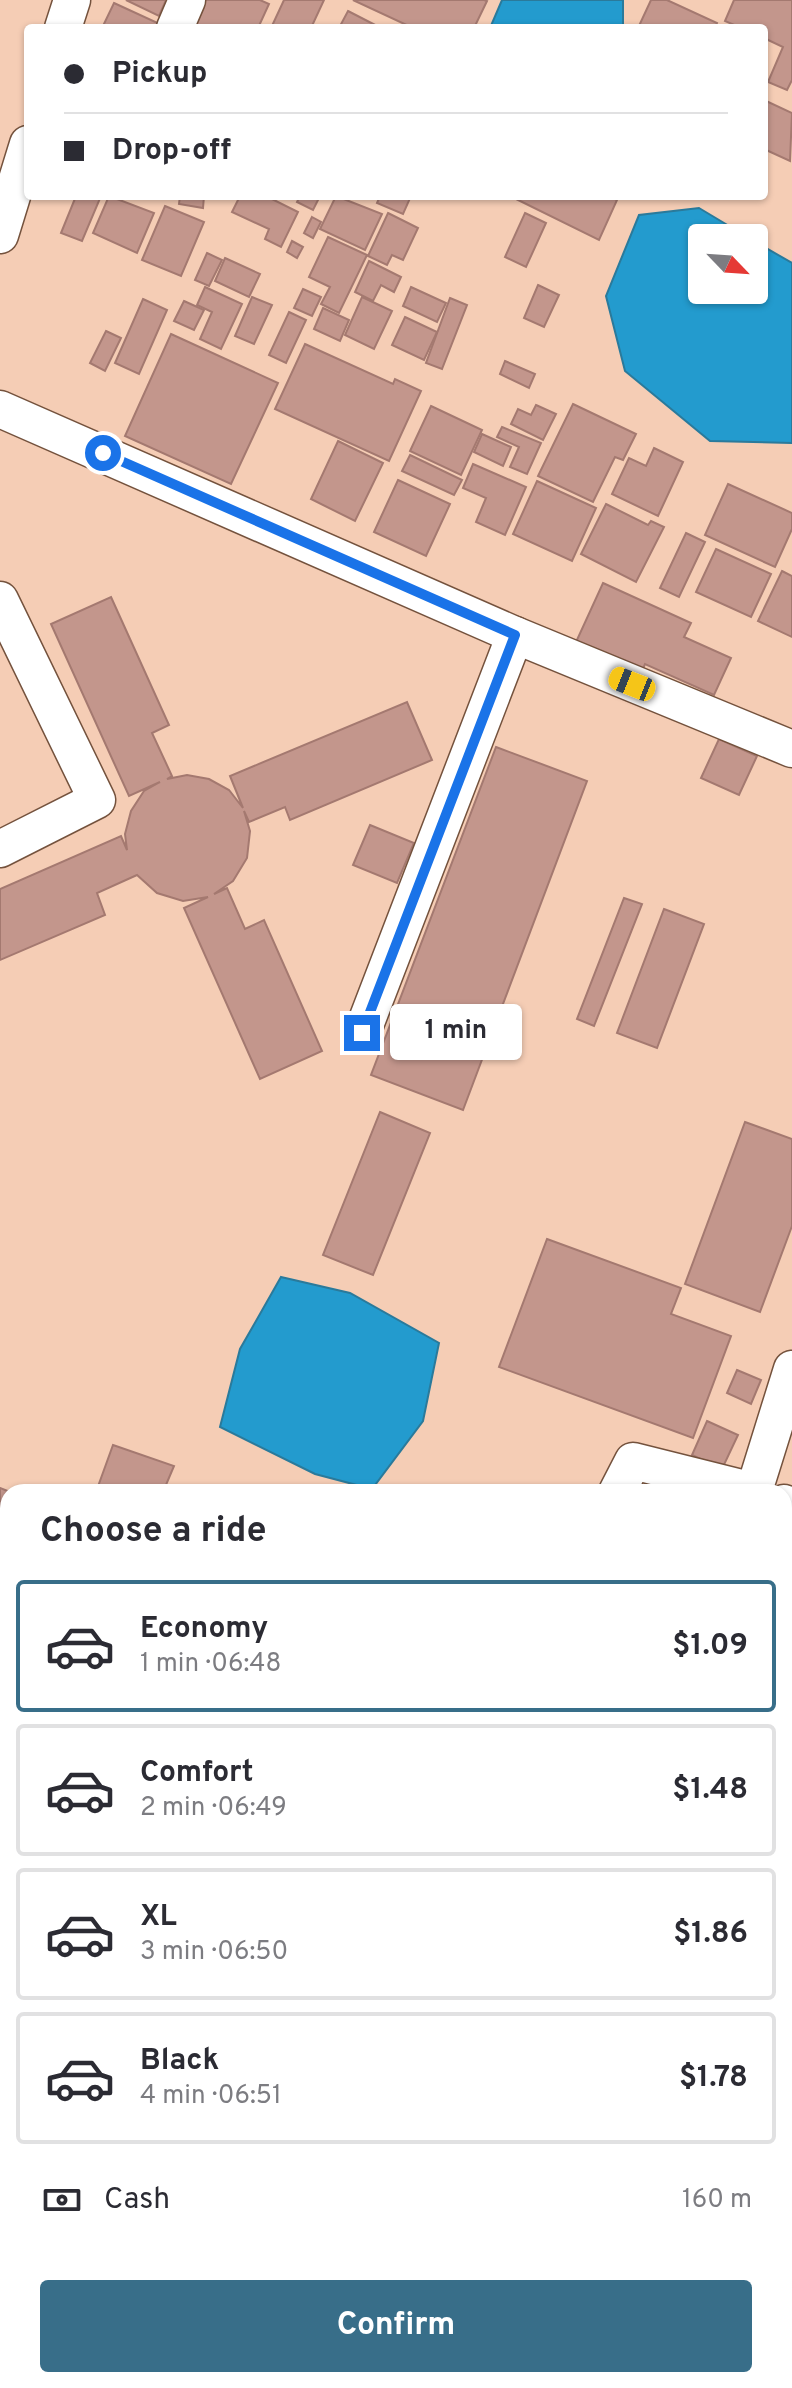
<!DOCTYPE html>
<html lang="en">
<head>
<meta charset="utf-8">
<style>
  :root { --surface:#fff; --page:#f2f2f3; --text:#2b2b33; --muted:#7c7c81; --line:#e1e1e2; --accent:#386e89 }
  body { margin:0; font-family:Overpass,sans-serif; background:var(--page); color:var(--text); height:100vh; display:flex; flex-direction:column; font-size:30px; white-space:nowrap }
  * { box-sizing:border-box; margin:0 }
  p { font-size:26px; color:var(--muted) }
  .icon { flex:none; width:44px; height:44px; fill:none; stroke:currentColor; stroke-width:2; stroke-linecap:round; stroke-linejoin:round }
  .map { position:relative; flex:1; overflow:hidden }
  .sheet { position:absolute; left:0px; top:1484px; width:792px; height:904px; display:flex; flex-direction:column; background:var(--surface); border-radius:24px 24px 0 0; box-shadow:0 2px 6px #0004 }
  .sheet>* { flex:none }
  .guide { position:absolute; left:24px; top:24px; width:744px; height:176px; border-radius:8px; box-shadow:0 2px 6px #0004; display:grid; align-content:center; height:176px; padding:0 40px; background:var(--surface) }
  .needle { width:52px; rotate:115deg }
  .tools { position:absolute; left:688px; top:224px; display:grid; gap:16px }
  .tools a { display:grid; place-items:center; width:80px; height:80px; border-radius:8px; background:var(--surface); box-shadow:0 2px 6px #0004; font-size:40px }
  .end { position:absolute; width:36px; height:36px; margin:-18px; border:10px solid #1a73e8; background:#fff; box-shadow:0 0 0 4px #fff }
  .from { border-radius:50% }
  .bubble { position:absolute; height:56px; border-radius:8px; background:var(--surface); box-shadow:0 2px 6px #0004; font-size:26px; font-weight:700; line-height:56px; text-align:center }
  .car { position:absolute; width:24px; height:48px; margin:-24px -12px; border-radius:10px; box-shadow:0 0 6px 2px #0007; background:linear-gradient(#f5c518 24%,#345 0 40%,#f5c518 0 76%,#345 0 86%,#f5c518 0) }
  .guide b { display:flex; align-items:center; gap:28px; height:76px; font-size:30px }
  .guide b+b { border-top:2px solid var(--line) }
  .guide i { width:20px; height:20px; background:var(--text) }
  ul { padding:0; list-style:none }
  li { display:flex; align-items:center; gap:24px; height:132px; margin:0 16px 12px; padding:0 24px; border:4px solid var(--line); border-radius:8px }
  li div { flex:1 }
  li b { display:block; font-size:30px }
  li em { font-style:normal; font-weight:700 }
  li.current { border-color:var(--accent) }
  li>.icon { width:72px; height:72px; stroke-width:1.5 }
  h2 { padding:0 40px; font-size:36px; line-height:96px }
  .pay { display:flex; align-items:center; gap:20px; height:88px; padding:0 40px; font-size:30px }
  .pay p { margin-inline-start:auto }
  .action { display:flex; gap:16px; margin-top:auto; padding:16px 40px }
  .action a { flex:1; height:92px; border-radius:8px; background:var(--accent); color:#fff; font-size:32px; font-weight:700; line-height:92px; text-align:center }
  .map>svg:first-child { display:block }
</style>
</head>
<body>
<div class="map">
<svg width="792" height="2388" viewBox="0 0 792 2388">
  <rect width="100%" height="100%" fill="#f5cdb5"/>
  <g fill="#239bce" stroke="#2a7a9b" stroke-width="2">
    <path d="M 502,0 L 623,0 L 623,25 L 622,28 L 490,28 Z"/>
    <path d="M 699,208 L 749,238 L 702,238 L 702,290 L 754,290 L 754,241 L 792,263 L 792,443 L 710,441 L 625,371 L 606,296 L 639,215 Z"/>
    <path d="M 281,1277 L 350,1293 L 439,1343 L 423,1421 L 372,1489 L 315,1474 L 220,1427 L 240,1349 Z"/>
    <path d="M 0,1981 L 8,1984 L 8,2184 L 0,2187 Z"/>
  </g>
  <g fill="#c3968c" stroke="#a47970" stroke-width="2">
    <path d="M 126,0 L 166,0 L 159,16 Z"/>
    <path d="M 191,0 L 260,0 L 269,4 L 258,28 L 194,28 Z"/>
    <path d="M 284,0 L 324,0 L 311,28 L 271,28 Z"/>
    <path d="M 353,0 L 484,0 L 487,1 L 474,28 L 413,28 Z"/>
    <path d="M 651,0 L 667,0 L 717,23 L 715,28 L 638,28 Z"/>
    <path d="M 734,0 L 792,0 L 792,80 L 787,90 L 768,82 L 783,47 L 764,38 L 764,28 L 741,28 L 725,21 Z"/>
    <path d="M 114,3 L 162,25 L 161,28 L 102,28 Z"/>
    <path d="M 348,11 L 381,28 L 339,28 Z"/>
    <path d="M 764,100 L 792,113 L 790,161 L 764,149 Z"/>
    <path d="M 76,196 L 101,196 L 82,241 L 61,233 Z"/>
    <path d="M 109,196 L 154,213 L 137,253 L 93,233 Z"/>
    <path d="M 180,196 L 204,196 L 203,208 L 179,204 Z"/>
    <path d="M 240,196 L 266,196 L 298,212 L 281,247 L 265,239 L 269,229 L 232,212 Z"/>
    <path d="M 300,196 L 320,196 L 313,210 L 297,202 Z"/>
    <path d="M 336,196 L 382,214 L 365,250 L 320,229 Z"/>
    <path d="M 380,196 L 411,196 L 403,214 L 377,203 Z"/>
    <path d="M 510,196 L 609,196 L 617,200 L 599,240 Z"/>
    <path d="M 165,206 L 204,222 L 181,276 L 142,260 Z"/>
    <path d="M 388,213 L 418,228 L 403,260 L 392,255 L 387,265 L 368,256 Z"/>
    <path d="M 525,213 L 546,223 L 526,267 L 505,257 Z"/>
    <path d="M 312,217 L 321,222 L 313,238 L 304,233 Z"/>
    <path d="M 328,237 L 367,255 L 339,313 L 321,304 L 330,287 L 309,277 Z"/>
    <path d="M 292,241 L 303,247 L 297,258 L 287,252 Z"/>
    <path d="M 207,253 L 222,260 L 209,286 L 195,280 Z"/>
    <path d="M 225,258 L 260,274 L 249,297 L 215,281 Z"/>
    <path d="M 369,261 L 401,277 L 394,292 L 381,285 L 373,301 L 355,292 Z"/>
    <path d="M 538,285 L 559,295 L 544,327 L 524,318 Z"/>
    <path d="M 205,287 L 242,304 L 221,349 L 200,339 L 212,312 L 197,305 Z"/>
    <path d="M 411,287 L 446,303 L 437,322 L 403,306 Z"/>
    <path d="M 303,289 L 321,297 L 312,316 L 294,308 Z"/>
    <path d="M 252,297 L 272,305 L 254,344 L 235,336 Z"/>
    <path d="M 362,297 L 392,311 L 374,349 L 345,335 Z"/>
    <path d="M 450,298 L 467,305 L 442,369 L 426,363 Z"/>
    <path d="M 143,299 L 167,310 L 139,374 L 115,363 Z"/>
    <path d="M 184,301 L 204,310 L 194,330 L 174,321 Z"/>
    <path d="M 323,308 L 349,320 L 340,341 L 314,329 Z"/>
    <path d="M 289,312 L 306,320 L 286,363 L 269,355 Z"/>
    <path d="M 405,317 L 437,332 L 424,360 L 392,345 Z"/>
    <path d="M 106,331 L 121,338 L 105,371 L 90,363 Z"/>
    <path d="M 171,334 L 278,383 L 231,484 L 125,436 Z"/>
    <path d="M 305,344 L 393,384 L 395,379 L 421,391 L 389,461 L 275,409 Z"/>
    <path d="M 505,361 L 535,374 L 529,388 L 500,374 Z"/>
    <path d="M 573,404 L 636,434 L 623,460 L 615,457 L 593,502 L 538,476 Z"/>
    <path d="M 536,405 L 556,414 L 543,440 L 511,424 L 518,409 L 531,415 Z"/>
    <path d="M 431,406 L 482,430 L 461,475 L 410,451 Z"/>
    <path d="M 502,427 L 541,443 L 527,474 L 510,467 L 519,447 L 497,437 Z"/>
    <path d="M 482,434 L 511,447 L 503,466 L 474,452 Z"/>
    <path d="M 338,441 L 383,463 L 355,521 L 311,499 Z"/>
    <path d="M 654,448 L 683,462 L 658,516 L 612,494 L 629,458 L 646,466 Z"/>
    <path d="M 410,455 L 462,480 L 454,495 L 402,471 Z"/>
    <path d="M 473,464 L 526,487 L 505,535 L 476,522 L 486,498 L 463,488 Z"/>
    <path d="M 398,480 L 450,504 L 426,556 L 374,532 Z"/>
    <path d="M 537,481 L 596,508 L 572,561 L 513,534 Z"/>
    <path d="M 728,484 L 792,513 L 792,529 L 775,567 L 705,535 Z"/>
    <path d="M 606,504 L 648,525 L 651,521 L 664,527 L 636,582 L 581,554 Z"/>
    <path d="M 686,533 L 705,542 L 679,597 L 660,588 Z"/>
    <path d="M 716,549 L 771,574 L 751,617 L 696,592 Z"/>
    <path d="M 782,571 L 792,576 L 792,637 L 758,621 Z"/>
    <path d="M 603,583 L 691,623 L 684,637 L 731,658 L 714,695 L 645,664 L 637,683 L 571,653 Z"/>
    <path d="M 111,597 L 169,725 L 152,733 L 172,776 L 167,779 L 187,775 L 209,779 L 229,790 L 243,808 L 230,776 L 407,702 L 432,760 L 290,820 L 285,807 L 249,822 L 244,811 L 250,831 L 247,858 L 233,881 L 214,894 L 227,888 L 245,929 L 264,920 L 322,1051 L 260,1079 L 184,908 L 208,897 L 183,901 L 157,893 L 137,875 L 97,893 L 105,915 L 0,960 L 0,889 L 121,836 L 127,850 L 125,834 L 131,811 L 144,791 L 160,782 L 129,796 L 51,624 Z"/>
    <path d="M 719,739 L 757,756 L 739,795 L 701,778 Z"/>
    <path d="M 496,747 L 587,781 L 463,1110 L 371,1075 Z"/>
    <path d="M 370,825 L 414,843 L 397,883 L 353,865 Z"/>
    <path d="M 624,898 L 642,904 L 594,1026 L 577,1019 Z"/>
    <path d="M 664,909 L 704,924 L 657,1048 L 617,1033 Z"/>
    <path d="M 380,1112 L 430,1133 L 373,1275 L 323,1255 Z"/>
    <path d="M 745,1122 L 792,1139 L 792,1226 L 760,1312 L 685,1284 Z"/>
    <path d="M 547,1239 L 681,1288 L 671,1314 L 731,1336 L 693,1438 L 499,1367 Z"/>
    <path d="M 737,1370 L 761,1380 L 751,1404 L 727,1393 Z"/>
    <path d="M 707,1421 L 738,1435 L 722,1469 L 692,1455 Z"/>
    <path d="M 113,1445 L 174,1466 L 163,1492 L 96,1492 Z"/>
    <path d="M 0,1488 L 10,1492 L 8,1565 L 0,1562 Z"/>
    <path d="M 784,1535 L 792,1538 L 792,1595 L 784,1613 Z"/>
    <path d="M 0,1671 L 8,1674 L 8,1794 L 0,1791 Z"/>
    <path d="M 784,1680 L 792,1684 L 784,1716 Z"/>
    <path d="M 784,1914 L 792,1916 L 792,2021 L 788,2035 L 784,2033 Z"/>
    <path d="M 792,2214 L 792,2352 L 784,2349 L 784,2237 Z"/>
    <path d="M 0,2374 L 8,2376 L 8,2380 L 49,2388 L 0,2388 Z"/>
  </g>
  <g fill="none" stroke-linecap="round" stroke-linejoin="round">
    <defs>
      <g id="minor">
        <path d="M 63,28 L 72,0"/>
        <path d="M 175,28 L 187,0"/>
        <path d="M 0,235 L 28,144"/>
        <path d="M 0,409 L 515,635 L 792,749"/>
        <path d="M 0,600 L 97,800 L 0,849"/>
        <path d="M 362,1033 L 515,635"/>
        <path d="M 754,1491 L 792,1369"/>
        <path d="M 617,1492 L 633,1461 L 757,1492"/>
        <path d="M 784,1503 L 792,1506"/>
        <path d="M 0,1608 L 8,1612"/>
        <path d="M 784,1877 L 792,1879"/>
        <path d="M 0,2276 L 8,2278"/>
        <path d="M 440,2380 L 464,2388"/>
        <path d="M 755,2380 L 788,2388"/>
        <path d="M 631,2388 L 633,2380"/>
      </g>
    </defs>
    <use href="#minor" stroke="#74523d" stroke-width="39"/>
    <use href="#minor" stroke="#fff" stroke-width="36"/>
  </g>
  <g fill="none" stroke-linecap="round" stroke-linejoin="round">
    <path stroke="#1a73e8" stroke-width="10" d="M 103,453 L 515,635 L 362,1033"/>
  </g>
</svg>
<div class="tools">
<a><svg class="needle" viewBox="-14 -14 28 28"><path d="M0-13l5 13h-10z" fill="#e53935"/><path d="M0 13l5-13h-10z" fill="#7c7c81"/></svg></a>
</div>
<i class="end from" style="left:103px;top:453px"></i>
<i class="end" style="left:362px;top:1033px"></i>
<div class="bubble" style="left:390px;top:1004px;width:132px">1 min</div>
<i class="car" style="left:632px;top:684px;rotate:292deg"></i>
<div class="guide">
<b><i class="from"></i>Pickup</b>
<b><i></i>Drop-off</b>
</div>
<section class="sheet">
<h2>Choose a ride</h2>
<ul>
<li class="current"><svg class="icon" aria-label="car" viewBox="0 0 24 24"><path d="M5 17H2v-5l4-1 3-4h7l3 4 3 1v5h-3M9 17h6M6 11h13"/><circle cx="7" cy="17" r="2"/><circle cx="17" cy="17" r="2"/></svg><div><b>Economy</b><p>1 min · 06:48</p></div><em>$1.09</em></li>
<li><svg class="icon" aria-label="car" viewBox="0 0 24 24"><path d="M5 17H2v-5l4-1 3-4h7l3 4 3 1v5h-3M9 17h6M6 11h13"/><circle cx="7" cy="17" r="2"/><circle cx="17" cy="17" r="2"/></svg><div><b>Comfort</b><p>2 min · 06:49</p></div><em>$1.48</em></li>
<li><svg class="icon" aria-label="car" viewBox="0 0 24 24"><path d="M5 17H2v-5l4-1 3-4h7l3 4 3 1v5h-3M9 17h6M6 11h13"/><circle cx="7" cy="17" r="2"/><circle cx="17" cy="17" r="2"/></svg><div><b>XL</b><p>3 min · 06:50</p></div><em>$1.86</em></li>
<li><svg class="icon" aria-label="car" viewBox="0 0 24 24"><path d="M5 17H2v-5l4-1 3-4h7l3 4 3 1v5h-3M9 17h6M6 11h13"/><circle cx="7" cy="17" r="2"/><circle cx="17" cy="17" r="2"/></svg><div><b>Black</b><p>4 min · 06:51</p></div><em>$1.78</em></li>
</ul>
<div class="pay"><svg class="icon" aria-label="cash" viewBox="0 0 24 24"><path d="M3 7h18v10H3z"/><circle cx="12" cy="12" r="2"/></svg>Cash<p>160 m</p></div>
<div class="action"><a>Confirm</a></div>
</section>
</div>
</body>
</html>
